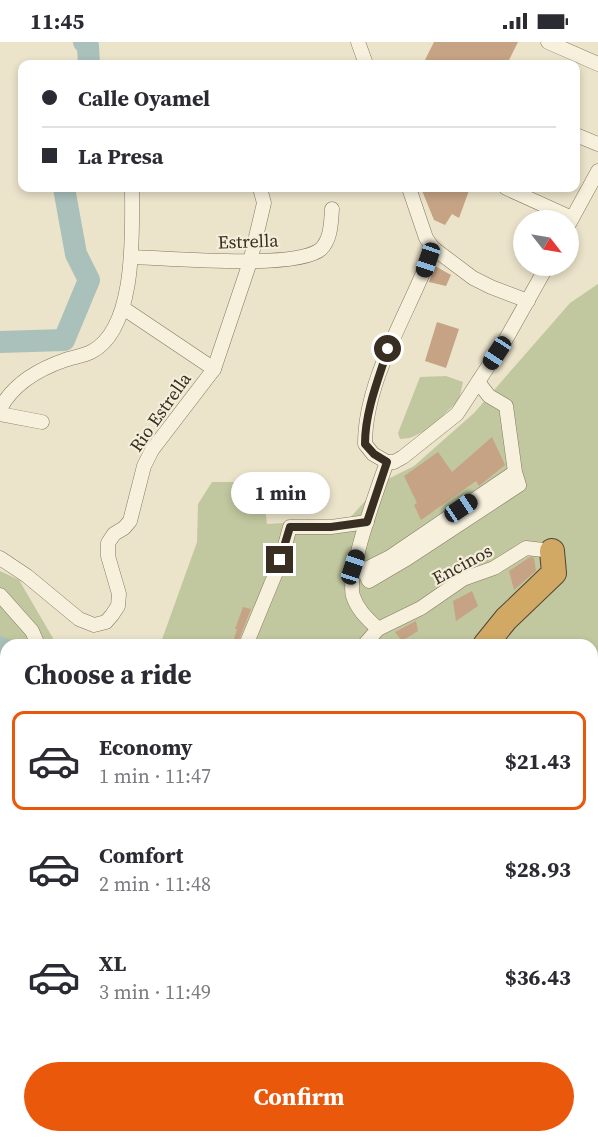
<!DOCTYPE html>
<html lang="en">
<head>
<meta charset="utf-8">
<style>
  :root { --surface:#fff; --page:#f7f7f7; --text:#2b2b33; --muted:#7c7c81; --line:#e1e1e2; --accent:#ea580c }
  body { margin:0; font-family:"Source Serif 4",serif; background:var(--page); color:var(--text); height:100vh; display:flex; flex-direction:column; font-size:22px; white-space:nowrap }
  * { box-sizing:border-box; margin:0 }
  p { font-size:20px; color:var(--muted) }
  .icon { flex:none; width:33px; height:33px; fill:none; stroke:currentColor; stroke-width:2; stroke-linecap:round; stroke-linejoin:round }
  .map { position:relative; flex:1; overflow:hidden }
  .panel { position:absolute; left:0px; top:597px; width:598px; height:504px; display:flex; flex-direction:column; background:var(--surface); border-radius:18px 18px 0 0; box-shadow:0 3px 9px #0003 }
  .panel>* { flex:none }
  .banner { position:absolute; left:18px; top:18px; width:562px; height:132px; border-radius:12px; box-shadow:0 3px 9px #0003; display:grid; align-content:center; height:132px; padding:0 24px; background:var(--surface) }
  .needle { width:39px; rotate:121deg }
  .tools { position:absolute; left:513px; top:168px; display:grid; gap:12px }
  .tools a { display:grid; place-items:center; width:66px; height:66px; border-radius:50%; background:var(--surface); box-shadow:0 3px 9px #0003; font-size:30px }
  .end { position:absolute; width:27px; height:27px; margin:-14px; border:8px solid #382e22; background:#fff; box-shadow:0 0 0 3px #fff }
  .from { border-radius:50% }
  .bubble { position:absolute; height:42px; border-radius:21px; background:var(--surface); box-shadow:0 3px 9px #0003; font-size:20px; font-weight:700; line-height:42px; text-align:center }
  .car { position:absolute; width:18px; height:36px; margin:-18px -9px; border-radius:8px; box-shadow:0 0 4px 2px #0007; background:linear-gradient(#222 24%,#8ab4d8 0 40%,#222 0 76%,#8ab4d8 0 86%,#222 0) }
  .banner b { display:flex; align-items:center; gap:21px; height:57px; font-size:22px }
  .banner b+b { border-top:2px solid var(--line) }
  .banner i { width:15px; height:15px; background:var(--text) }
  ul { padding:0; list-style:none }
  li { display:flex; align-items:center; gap:18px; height:99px; margin:0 12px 9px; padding:0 12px; border:3px solid transparent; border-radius:12px }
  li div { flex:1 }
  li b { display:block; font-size:22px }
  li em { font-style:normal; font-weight:700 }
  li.on { border-color:var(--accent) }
  li>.icon { width:54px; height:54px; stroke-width:1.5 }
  h2 { padding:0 24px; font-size:27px; line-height:72px }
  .button { display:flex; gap:12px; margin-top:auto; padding:12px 24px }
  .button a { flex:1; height:69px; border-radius:36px; background:var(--accent); color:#fff; font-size:24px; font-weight:700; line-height:69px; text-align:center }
  .status { display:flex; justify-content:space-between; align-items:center; height:42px; padding:0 30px; background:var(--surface); direction:ltr }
  .status svg { height:16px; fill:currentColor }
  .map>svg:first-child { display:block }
</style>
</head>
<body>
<div class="status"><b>11:45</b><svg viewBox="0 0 49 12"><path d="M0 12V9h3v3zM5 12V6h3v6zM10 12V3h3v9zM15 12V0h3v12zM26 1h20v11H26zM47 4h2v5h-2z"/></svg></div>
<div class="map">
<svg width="598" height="1101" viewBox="0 0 598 1101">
  <rect width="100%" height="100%" fill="#ebe3ca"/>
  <g fill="#c1c89f">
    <path d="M 598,242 L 598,995 L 593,1007 L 592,603 L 160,603 L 197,500 L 198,462 L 212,440 L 233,440 L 265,465 L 267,482 L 349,477 L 382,440 L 414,424 L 474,371 L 570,261 Z"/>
    <path d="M 446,334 L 463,340 L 459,358 L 429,387 L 410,396 L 400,397 L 398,391 L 420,335 Z"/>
    <path d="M 0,529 L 19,538 L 57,603 L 6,603 L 6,842 L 0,851 Z"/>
    <path d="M 474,1095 L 544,1095 L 529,1101 L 471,1101 Z"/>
  </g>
  <path fill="#aac0bb" stroke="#718e88" stroke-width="1.5" d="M 6,842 L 6,1095 L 474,1095 L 471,1101 L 0,1101 L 0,851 Z"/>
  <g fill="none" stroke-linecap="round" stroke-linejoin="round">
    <g stroke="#aac0bb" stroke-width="22">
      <path d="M 84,0 L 88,4 L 89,22"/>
      <path d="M 0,300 L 64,298 L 89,238 L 76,212 L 64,146"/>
      <path d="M 0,605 L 6,609"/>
      <path d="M 0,719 L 6,701"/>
      <path d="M 592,723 L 598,720"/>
    </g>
  </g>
  <g fill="#c5a384">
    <path d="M 434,0 L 518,0 L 507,22 L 423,22 Z"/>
    <path d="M 421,146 L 470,146 L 459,176 L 452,172 L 445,183 L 434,178 Z"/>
    <path d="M 435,224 L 451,233 L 446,244 L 429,240 Z"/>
    <path d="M 437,280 L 459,287 L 446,326 L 425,319 Z"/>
    <path d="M 492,395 L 505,423 L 479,444 L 476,439 L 421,478 L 414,463 L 417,461 L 404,434 L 438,410 L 452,430 Z"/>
    <path d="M 530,515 L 534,516 L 536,529 L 514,548 L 509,529 Z"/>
    <path d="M 472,549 L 478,564 L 456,579 L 453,559 Z"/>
    <path d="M 243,565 L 251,567 L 237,603 L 232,603 L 237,587 L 235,587 Z"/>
    <path d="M 416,579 L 418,589 L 402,599 L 395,590 Z"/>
  </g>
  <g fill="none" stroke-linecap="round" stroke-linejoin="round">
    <defs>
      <g id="street">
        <path d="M 358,0 L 366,22"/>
        <path d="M 548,0 L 598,22"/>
        <path d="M 576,93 L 598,102"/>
        <path d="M 506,146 L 572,176"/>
        <path d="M 569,182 L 598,129"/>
        <path d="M 433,206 L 473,236 L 491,245 L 528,259"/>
        <path d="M 132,215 C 168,216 297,228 321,207 C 331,197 331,181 332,167"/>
        <path d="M 123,266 L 214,327"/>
        <path d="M 478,340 L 489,354 L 506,364 L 515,430 L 519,443 L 408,516 L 369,539 L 364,528 L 390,515 L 515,430"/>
        <path d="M 0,367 C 13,342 39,327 65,318 C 73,315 83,314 91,310 C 137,287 132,189 132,146"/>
        <path d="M 0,372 L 42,380"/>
        <path d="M 387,420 L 373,412 L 365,402 C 365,335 411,268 433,206 L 426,196 L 409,146"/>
        <path d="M 387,420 L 394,420 L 403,415 L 457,372 L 506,297 L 547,224"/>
        <path d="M 0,516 L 27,534 L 79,577 L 94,583 L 106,580 L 112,573 L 118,564 L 119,552 L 108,514 L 108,501 L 114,492 L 124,486 L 130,479 L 144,424 L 152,408 L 214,327 L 250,220 L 264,161 L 260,146"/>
        <path d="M 0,553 L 32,589 L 38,603"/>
        <path d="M 378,587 C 368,577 358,569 353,554 C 346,532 378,445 387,420"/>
        <path d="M 246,603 L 281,518 L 290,485 L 331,485 L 367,480"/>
        <path d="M 364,603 L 378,587 L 421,566 L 463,537 L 494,526 L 526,506 L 552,509"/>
      </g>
      <path id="highway" d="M 485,603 L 506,577 L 554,531 L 552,509"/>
    </defs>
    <use href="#street" stroke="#867760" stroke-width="15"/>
    <use href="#highway" stroke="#544533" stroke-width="26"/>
    <use href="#street" stroke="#f6f0dd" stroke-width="14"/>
    <use href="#highway" stroke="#d1a864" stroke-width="24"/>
  </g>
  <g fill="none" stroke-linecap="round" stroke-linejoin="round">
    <path stroke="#382e22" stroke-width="8" d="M 280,518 L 290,485 L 331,485 L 367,480 L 387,420 L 374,412 L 365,402 C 365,370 378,338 388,307"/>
  </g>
  <g text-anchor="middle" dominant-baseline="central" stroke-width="4.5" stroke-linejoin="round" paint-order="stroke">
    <g font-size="18" fill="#382e22" stroke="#f3edd9">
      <text transform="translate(248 199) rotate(-2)">Estrella</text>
      <text transform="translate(160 370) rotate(-55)">Rio Estrella</text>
      <text transform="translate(462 522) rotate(-28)">Encinos</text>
    </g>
  </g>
</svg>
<div class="tools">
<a><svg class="needle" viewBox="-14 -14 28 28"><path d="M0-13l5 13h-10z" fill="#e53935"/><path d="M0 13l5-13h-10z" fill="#7c7c81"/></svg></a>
</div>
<i class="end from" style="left:388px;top:307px"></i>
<i class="end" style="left:280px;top:518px"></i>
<div class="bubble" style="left:231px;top:430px;width:99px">1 min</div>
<i class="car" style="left:428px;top:218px;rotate:199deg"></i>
<i class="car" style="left:497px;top:311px;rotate:213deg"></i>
<i class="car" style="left:461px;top:466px;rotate:56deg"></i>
<i class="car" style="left:353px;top:525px;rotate:18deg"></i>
<div class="banner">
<b><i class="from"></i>Calle Oyamel</b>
<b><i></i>La Presa</b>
</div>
<section class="panel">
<h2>Choose a ride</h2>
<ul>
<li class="on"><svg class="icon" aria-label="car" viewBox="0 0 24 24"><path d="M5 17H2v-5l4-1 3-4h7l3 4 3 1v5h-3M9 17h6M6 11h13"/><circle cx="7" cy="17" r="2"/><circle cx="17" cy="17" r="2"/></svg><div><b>Economy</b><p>1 min · 11:47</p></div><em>$21.43</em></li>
<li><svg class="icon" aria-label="car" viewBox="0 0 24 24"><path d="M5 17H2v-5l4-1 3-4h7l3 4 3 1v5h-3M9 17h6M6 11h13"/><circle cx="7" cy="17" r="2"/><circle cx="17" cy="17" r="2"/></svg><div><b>Comfort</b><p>2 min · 11:48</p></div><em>$28.93</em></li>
<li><svg class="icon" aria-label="car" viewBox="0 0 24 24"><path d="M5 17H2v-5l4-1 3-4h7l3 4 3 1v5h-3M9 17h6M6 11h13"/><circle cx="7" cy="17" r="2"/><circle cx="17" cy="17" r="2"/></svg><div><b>XL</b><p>3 min · 11:49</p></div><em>$36.43</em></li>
</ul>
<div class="button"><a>Confirm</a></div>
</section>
</div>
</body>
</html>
